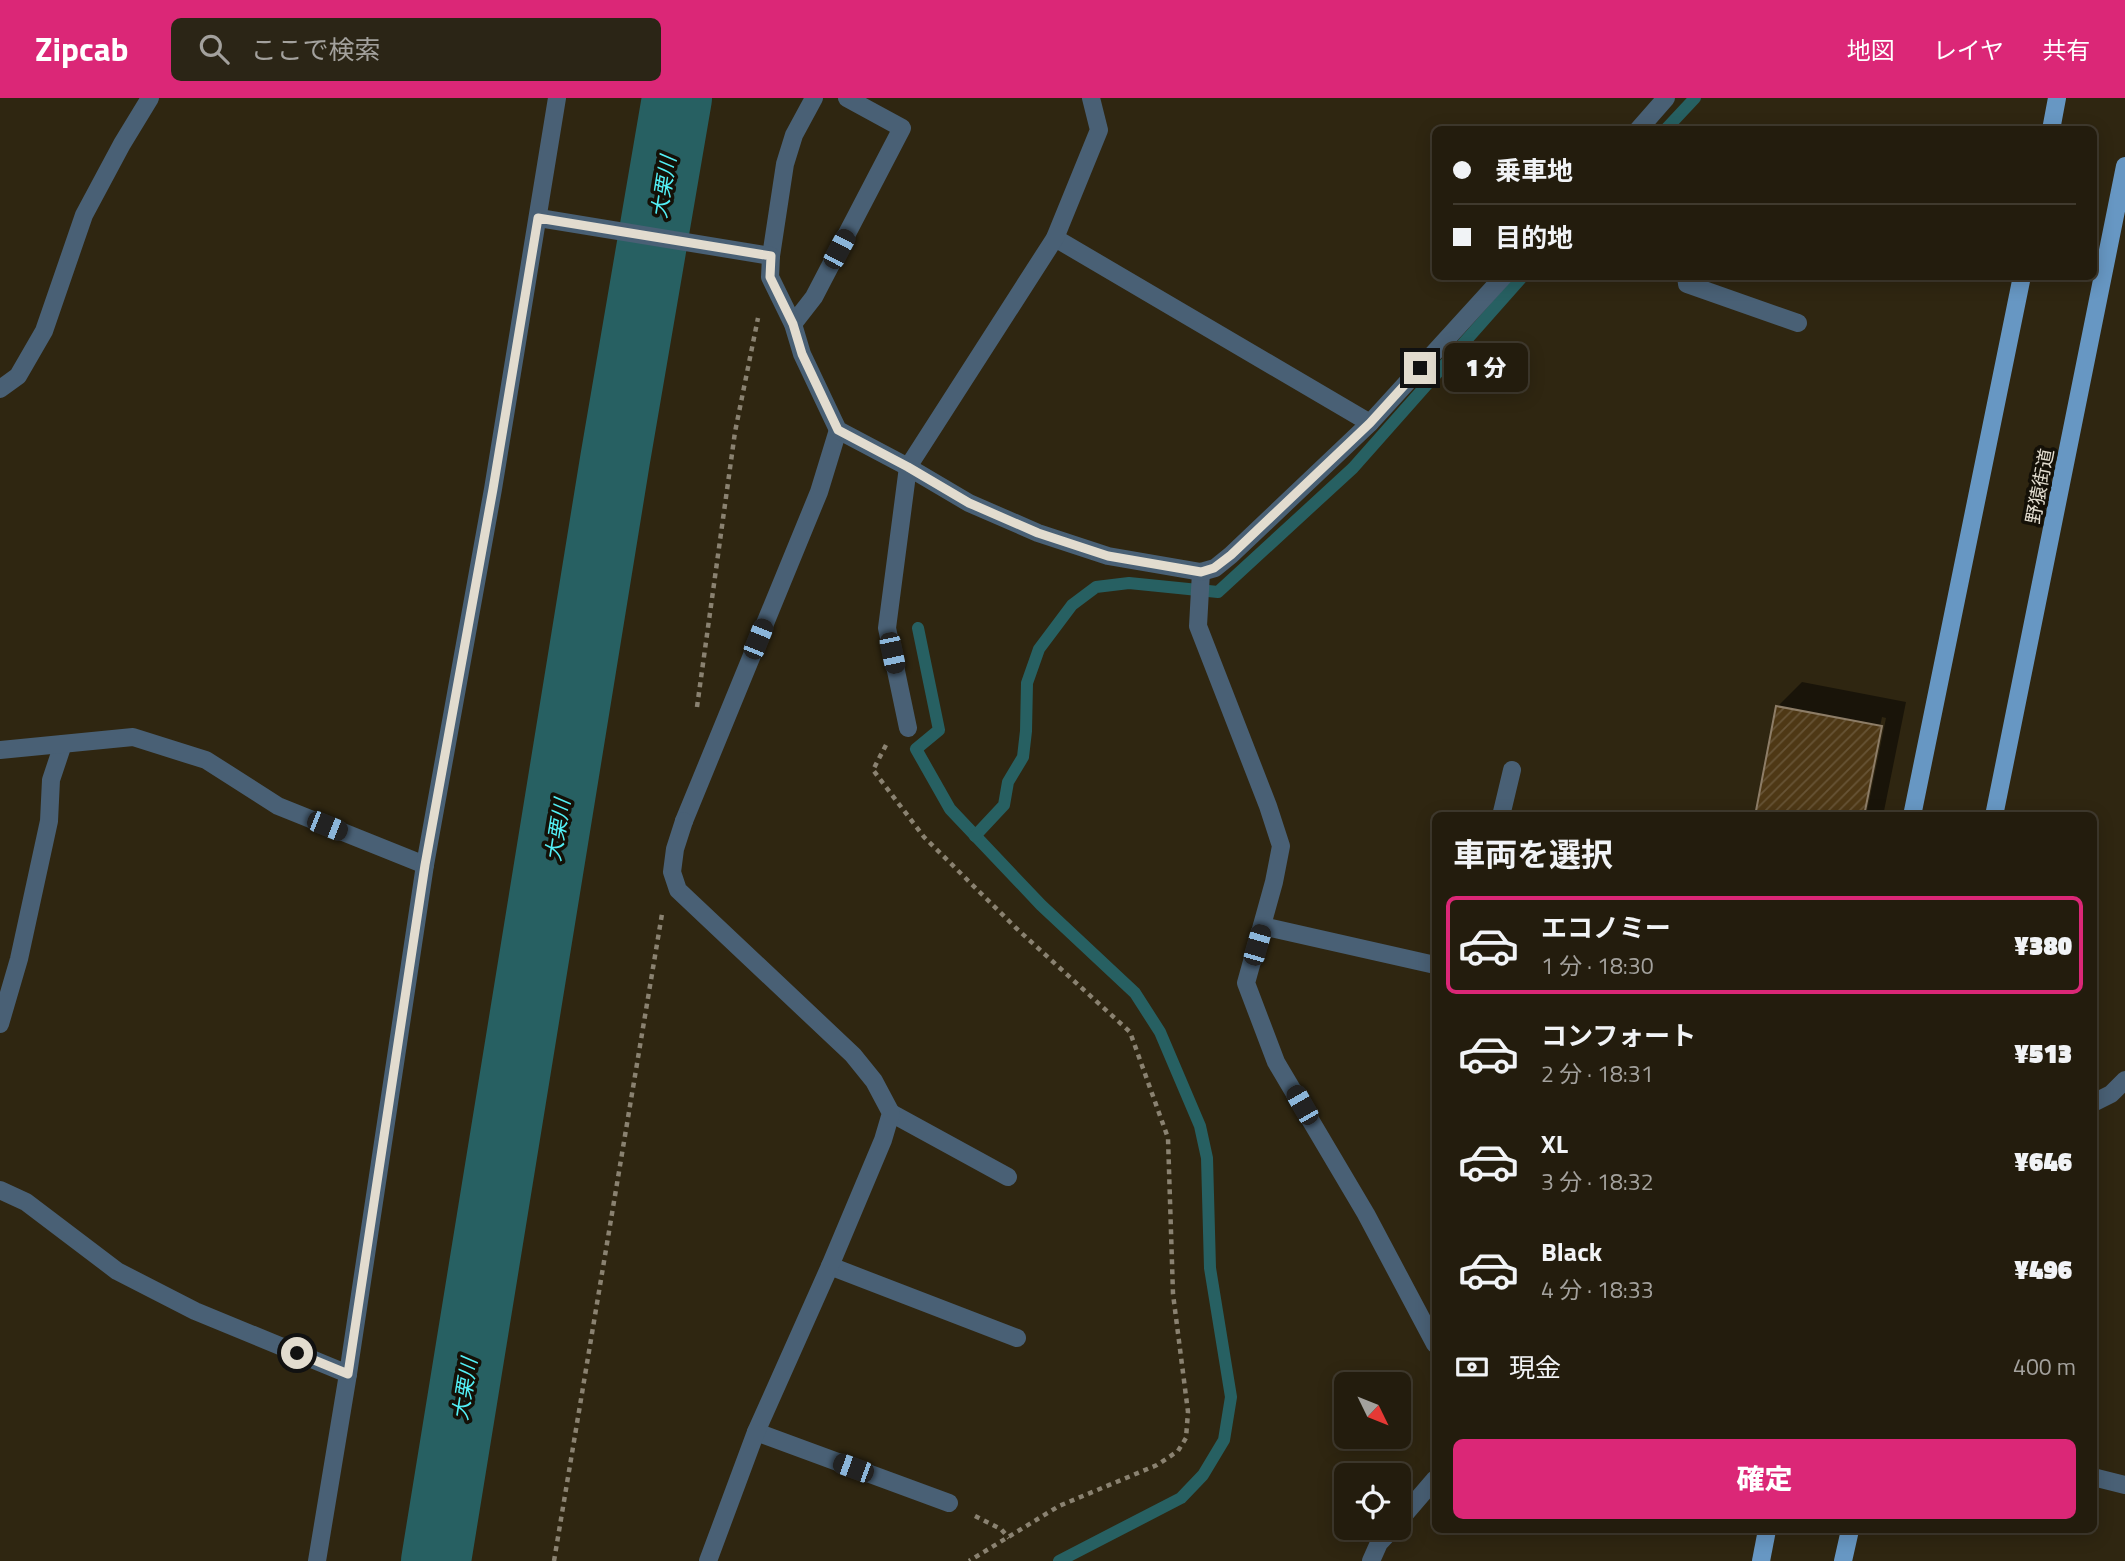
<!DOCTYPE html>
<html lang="ja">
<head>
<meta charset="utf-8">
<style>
  :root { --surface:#231c0d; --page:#2b2516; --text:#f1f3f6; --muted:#a3a19d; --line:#403a2e; --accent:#db2777 }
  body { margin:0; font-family:"Titillium Web","Noto Sans JP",sans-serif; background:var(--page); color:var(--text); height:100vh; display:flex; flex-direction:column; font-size:26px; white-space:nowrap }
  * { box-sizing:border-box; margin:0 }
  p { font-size:23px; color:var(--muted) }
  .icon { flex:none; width:38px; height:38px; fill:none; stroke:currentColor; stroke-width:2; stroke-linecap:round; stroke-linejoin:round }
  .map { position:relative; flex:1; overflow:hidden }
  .details { position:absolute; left:1432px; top:714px; width:665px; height:721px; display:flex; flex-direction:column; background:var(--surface); border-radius:10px; box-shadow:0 4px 18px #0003,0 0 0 2px var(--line) }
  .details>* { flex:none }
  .hud { position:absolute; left:1432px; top:28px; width:665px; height:154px; border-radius:10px; box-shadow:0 4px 18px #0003,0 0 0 2px var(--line); display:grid; align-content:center; height:154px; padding:0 21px; background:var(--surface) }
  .needle { width:46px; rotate:133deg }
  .tools { position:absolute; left:1334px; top:1274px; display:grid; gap:14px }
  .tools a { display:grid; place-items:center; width:77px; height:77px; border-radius:10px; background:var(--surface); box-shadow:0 4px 18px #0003,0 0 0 2px var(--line); font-size:35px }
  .end { position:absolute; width:32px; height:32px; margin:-16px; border:9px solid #e2dccf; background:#111; box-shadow:0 0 0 4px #111 }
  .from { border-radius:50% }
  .bubble { position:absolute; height:49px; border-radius:10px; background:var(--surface); box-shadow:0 4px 18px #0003,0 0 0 2px var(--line); font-size:23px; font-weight:800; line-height:49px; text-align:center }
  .car { position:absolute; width:21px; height:42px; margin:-21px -10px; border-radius:9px; box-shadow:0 0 5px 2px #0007; background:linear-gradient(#222 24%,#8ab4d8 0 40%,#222 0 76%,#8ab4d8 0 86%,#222 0) }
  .hud b { display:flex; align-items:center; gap:24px; height:66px; font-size:26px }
  .hud b+b { border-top:2px solid var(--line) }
  .hud i { width:18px; height:18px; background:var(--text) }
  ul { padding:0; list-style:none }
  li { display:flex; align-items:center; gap:21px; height:98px; margin:0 14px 10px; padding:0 7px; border:4px solid transparent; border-radius:10px }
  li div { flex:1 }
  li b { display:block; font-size:26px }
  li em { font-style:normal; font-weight:800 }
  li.selected { border-color:var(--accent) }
  li>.icon { width:63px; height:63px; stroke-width:1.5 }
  h2 { padding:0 21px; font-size:32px; line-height:84px }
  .pay { display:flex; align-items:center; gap:18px; height:77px; padding:0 21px; font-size:26px }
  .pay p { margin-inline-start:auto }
  .button { display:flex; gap:14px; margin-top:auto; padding:14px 21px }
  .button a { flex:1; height:80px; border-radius:10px; background:var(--accent); color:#fff; font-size:28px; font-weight:800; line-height:80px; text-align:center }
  header { display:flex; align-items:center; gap:42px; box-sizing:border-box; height:98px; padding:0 35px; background:var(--accent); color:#fff }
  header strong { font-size:33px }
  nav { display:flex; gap:38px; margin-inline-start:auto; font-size:24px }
  .search { width:490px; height:63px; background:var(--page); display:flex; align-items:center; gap:18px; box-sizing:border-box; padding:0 24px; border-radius:10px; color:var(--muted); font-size:26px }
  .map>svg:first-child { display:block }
</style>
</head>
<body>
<header>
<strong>Zipcab</strong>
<div class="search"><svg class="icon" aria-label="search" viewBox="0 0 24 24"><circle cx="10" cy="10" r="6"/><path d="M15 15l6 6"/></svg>ここで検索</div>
<nav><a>地図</a><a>レイヤ</a><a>共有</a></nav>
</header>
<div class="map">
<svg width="2125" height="1463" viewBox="0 0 2125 1463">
  <defs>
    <pattern id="building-hatch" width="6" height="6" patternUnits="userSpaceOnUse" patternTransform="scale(1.75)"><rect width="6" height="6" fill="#4e3815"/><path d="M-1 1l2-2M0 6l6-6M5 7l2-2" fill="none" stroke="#675436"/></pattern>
  </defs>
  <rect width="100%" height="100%" fill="#2f2611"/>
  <path fill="#0007" d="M 1802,584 L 1906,604 L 1883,718 L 1866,718 L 1886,620 L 1882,619 L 1862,718 L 1778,608 Z"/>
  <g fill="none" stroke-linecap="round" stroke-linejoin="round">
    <g stroke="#276062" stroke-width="12">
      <path d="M 1665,32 L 1695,0"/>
      <path d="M 918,530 L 939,632 L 916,651 L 950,711 L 1041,807 L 1135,895 L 1160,934 L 1200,1028 L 1207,1060 L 1210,1170 L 1231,1299 L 1224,1342 L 1203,1377 L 1181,1400 L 1059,1463"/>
      <path d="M 975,738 L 1004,707 L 1008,684 L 1023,659 L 1026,633 L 1027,585 L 1039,551 L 1072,507 L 1096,489 L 1129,485 L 1218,494 L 1353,370 L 1523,178"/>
    </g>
    <path stroke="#276062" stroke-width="70" d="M 436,1463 L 615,362 L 677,0"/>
  </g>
  <path fill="url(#building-hatch)" stroke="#8d7d67" stroke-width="2" d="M 1776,608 L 1882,628 L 1864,718 L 1755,718 Z"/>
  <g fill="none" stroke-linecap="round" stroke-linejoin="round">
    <g stroke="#8a8271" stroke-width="4.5" stroke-dasharray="5 5" stroke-linecap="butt">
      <path d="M 697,609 L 735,334 L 758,220"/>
      <path d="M 886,647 L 873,672 L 924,739 L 1016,830 L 1130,934 L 1168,1040 L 1173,1196 L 1188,1314 L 1186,1340 L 1178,1353 L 1157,1367 L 1059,1408 L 969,1463"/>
      <path d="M 975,1418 L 1001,1431 L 1009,1440"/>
      <path d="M 554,1463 L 662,816"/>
    </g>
    <g stroke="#496075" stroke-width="18">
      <path d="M 793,226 L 814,199 L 902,30 L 847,0"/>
      <path d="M 0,291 L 18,278 L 44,233 L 84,117 L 122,46 L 150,0"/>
      <path d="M 1201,474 L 1198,528 L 1268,708 L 1281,748 L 1274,784 L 1246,885 L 1276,964 L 1366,1116 L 1435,1246"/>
      <path d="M 684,723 L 819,394 L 838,332"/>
      <path d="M 0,926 L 19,861 L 49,723 L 51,682 L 63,646"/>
      <path d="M 891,1015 L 1008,1079"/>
      <path d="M 830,1168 L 1017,1240"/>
      <path d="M 756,1334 L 949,1405"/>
      <path d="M 1398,1424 L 1435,1381"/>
      <path d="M 1371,1463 L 1379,1445 L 1393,1430"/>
    </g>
    <g stroke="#496075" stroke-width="18">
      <path d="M 814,0 L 794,37 L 785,66 L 771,158 L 770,179 L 793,226 L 802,256 L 838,332 L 908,369 L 969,405 L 1038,435 L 1108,458 L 1201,474 L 1215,470 L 1231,457 L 1370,325 L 1504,178"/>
      <path d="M 1638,32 L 1666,0"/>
      <path d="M 539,120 L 771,158"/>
      <path d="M 1055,140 L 1370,325"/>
      <path d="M 1686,178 L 1687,186 L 1798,225"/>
      <path d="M 908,630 L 887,530 L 908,369 L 1055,140 L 1099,32 L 1091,0"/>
      <path d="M 0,652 L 133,639 L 206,662 L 278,708 L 425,767"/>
      <path d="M 1501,718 L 1512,672"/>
      <path d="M 684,723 L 675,751 L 672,774 L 678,792 L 853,957 L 874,983 L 891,1015 L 883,1042 L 830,1168 L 756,1334 L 708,1463"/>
      <path d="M 1262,828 L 1435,867"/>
      <path d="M 2093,1005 L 2111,996 L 2125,982"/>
      <path d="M 0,1092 L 26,1104 L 117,1173 L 195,1213 L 348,1276"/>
      <path d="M 2093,1379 L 2125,1387"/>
      <path d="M 317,1463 L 348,1276 L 425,767 L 493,391 L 557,0"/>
    </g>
    <g stroke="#6797c3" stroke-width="18">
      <path d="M 2051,32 L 2057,0"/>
      <path d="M 1912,718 L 2022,178"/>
      <path d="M 1994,718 L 2125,68"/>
      <path d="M 1761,1463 L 1767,1432"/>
      <path d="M 1843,1463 L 1850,1432"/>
    </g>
  </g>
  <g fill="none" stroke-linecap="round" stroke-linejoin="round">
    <path stroke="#e2dccf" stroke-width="9" d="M 297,1255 L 348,1276 L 425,767 L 493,391 L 538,120 L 771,158 L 770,179 L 793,226 L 802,256 L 838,332 L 908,369 L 969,405 L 1038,435 L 1108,458 L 1201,474 L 1214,470 L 1231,457 L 1370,325 L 1420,270"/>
  </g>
  <g text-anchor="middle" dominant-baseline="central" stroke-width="7" stroke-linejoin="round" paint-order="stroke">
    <g font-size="19" fill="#e2dccf" stroke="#141007">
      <text transform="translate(2039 388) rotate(-79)">野猿街道</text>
    </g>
    <g font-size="21" font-style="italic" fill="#53f0f6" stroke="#141007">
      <text transform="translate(663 89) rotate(-81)">大栗川</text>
      <text transform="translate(557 732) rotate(-81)">大栗川</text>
      <text transform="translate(464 1291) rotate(-81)">大栗川</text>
    </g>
  </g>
</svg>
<div class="tools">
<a><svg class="needle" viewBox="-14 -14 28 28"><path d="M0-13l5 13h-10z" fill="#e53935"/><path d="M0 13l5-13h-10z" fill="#a3a19d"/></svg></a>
<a><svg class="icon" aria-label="locate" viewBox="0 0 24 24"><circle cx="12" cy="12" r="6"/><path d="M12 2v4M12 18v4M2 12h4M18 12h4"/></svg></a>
</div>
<i class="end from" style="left:297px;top:1255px"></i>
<i class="end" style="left:1420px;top:270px"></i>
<div class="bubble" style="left:1444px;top:245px;width:84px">1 分</div>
<i class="car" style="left:839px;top:151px;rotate:28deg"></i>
<i class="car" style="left:758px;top:541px;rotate:22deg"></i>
<i class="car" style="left:892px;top:555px;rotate:168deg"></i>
<i class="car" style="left:327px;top:728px;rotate:112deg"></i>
<i class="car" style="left:1257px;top:847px;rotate:16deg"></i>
<i class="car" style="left:1302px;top:1007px;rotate:330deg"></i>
<i class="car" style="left:853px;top:1370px;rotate:290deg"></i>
<div class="hud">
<b><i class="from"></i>乗車地</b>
<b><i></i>目的地</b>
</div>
<section class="details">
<h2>車両を選択</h2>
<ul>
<li class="selected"><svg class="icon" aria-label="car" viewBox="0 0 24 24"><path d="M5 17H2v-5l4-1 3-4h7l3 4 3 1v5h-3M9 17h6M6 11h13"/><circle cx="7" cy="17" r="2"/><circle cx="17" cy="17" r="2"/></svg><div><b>エコノミー</b><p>1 分 · 18:30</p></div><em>¥380</em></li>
<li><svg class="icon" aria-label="car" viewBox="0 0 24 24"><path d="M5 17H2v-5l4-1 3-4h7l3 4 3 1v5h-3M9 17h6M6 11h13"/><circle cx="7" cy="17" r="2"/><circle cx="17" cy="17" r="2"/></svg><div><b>コンフォート</b><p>2 分 · 18:31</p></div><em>¥513</em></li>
<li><svg class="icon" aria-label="car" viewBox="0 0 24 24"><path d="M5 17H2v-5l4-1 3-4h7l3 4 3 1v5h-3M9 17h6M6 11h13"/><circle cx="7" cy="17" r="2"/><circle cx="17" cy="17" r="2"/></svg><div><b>XL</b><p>3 分 · 18:32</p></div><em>¥646</em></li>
<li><svg class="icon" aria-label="car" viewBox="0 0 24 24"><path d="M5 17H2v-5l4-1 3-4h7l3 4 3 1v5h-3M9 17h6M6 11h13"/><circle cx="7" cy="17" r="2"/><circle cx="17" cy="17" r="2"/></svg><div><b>Black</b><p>4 分 · 18:33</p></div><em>¥496</em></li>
</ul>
<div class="pay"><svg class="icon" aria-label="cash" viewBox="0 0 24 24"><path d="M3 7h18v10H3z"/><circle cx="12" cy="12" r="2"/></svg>現金<p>400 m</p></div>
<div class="button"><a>確定</a></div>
</section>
</div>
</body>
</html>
